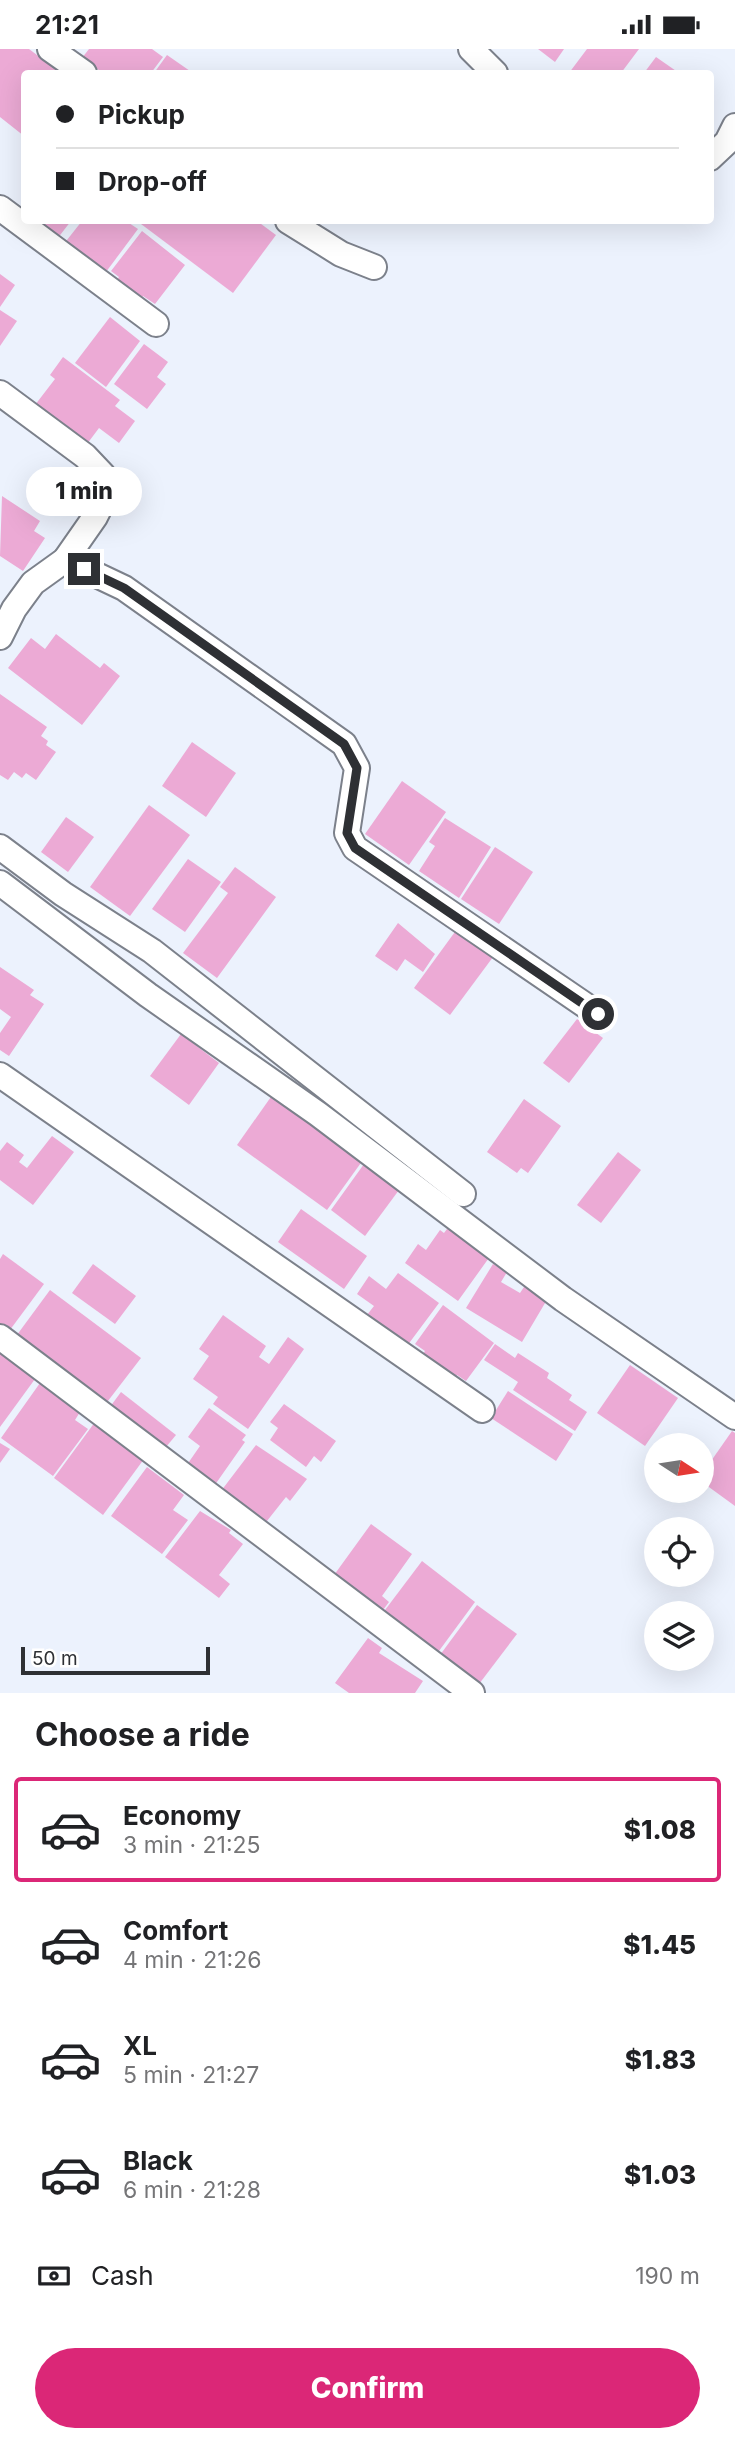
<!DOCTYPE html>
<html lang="en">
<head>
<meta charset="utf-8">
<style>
  :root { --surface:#fff; --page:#f6f6f6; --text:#202124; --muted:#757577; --line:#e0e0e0; --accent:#db2777 }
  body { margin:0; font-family:Inter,sans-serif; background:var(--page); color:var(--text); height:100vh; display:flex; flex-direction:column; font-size:26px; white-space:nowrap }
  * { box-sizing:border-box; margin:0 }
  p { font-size:23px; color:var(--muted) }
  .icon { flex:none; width:38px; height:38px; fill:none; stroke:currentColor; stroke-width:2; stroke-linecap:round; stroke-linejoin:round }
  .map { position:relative; height:1644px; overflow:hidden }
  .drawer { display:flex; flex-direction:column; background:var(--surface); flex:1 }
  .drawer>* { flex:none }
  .hud { position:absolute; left:21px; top:21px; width:693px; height:154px; border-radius:7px; box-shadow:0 7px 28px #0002; display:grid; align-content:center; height:154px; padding:0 35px; background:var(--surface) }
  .needle { width:46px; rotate:102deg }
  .controls { position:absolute; left:644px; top:1384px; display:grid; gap:14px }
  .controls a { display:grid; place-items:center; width:70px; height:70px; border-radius:50%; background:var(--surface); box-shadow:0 7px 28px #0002; font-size:35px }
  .scale { position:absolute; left:21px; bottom:18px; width:189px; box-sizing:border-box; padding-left:7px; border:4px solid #2e3034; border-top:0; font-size:19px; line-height:24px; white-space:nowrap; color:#2e3034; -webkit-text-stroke:5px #fff; paint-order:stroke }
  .end { position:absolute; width:32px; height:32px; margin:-16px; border:9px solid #2e3034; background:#fff; box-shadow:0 0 0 4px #fff }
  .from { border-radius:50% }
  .bubble { position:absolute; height:49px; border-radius:24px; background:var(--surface); box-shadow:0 7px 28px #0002; font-size:23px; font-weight:800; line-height:49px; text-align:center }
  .hud b { display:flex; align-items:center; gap:24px; height:66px; font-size:26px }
  .hud b+b { border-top:2px solid var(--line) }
  .hud i { width:18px; height:18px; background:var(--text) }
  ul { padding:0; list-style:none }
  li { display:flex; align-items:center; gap:21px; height:105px; margin:0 14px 10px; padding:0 21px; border:4px solid transparent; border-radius:7px }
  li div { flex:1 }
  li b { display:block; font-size:26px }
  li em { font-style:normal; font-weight:800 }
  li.active { border-color:var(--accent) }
  li>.icon { width:63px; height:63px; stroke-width:1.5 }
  h2 { padding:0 35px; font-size:32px; line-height:84px }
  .pay { display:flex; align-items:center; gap:18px; height:77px; padding:0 35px; font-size:26px }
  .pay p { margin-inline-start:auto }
  .action { display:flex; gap:14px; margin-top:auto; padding:14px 35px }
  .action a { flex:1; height:80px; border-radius:42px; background:var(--accent); color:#fff; font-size:28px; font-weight:800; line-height:80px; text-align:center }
  .status { display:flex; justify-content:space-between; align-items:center; height:49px; padding:0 35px; background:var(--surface); direction:ltr }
  .status svg { height:19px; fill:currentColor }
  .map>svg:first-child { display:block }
</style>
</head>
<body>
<div class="status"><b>21:21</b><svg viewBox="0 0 49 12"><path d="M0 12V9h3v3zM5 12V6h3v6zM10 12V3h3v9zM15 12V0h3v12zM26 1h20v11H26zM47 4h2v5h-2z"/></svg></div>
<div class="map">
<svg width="735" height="1644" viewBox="0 0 735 1644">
  <rect width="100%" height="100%" fill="#ecf2fd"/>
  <g fill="#ecaad5">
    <path d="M 0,0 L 29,0 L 61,24 L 24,24 L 24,87 L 0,68 Z"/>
    <path d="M 89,0 L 152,0 L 163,8 L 151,24 L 103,24 L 82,9 Z"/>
    <path d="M 538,0 L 564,0 L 555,13 Z"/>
    <path d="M 587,0 L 639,0 L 621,24 L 569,24 Z"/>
    <path d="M 167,6 L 190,22 L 188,24 L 154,24 Z"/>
    <path d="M 656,8 L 679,24 L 644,24 Z"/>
    <path d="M 33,172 L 71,172 L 57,190 Z"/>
    <path d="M 82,172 L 126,172 L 138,180 L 103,227 L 63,196 Z"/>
    <path d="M 137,172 L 257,172 L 276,186 L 233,244 Z"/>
    <path d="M 142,182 L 185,216 L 155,255 L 143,247 L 137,255 L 113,237 L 119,228 L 111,222 Z"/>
    <path d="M 0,225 L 15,236 L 0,258 Z"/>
    <path d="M 0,261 L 17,272 L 0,297 Z"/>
    <path d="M 110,268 L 140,292 L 106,338 L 75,314 Z"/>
    <path d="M 144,295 L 168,313 L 157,328 L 166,335 L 147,360 L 114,335 Z"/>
    <path d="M 63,308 L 120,351 L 115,357 L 135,372 L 119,394 L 99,379 L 87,395 L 35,356 L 55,330 L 50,326 Z"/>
    <path d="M 2,447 L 40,472 L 34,482 L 45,489 L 23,522 L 0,507 Z"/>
    <path d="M 56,585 L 100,619 L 104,614 L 120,627 L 82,676 L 8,619 L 31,589 L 45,600 Z"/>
    <path d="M 0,645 L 47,678 L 41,687 L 48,692 L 46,696 L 56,703 L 36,731 L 26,724 L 22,729 L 14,723 L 8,731 L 0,726 Z"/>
    <path d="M 192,693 L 236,724 L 206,768 L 162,737 Z"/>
    <path d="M 402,732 L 446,763 L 409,816 L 365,785 Z"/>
    <path d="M 149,756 L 190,786 L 130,867 L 90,838 Z"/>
    <path d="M 66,768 L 94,788 L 68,823 L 41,803 Z"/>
    <path d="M 445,769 L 491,798 L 459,849 L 419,822 L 435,797 L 429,793 Z"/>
    <path d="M 495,798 L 533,823 L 499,875 L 461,850 Z"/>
    <path d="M 188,810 L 221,833 L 185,883 L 152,860 Z"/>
    <path d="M 235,818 L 276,848 L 217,929 L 183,904 L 228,844 L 220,838 Z"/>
    <path d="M 398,874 L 435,905 L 423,923 L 405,910 L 397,922 L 375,907 Z"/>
    <path d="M 460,876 L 496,904 L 450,966 L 414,939 Z"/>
    <path d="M 0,918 L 34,941 L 30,946 L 44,955 L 9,1007 L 0,1001 L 0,984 L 11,968 L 0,960 Z"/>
    <path d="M 577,970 L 603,989 L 569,1034 L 543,1014 Z"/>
    <path d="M 181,985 L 219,1014 L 189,1056 L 150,1027 Z"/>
    <path d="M 273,1045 L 363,1111 L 327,1161 L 237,1096 Z"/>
    <path d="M 524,1050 L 561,1077 L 528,1124 L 521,1119 L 517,1124 L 487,1103 Z"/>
    <path d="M 52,1087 L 74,1103 L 33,1156 L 0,1131 L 0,1102 L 7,1093 L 24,1106 L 19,1113 L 27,1119 Z"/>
    <path d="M 618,1103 L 641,1121 L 601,1174 L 577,1156 Z"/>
    <path d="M 364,1115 L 399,1141 L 365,1187 L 331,1161 Z"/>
    <path d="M 301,1160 L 367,1207 L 344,1240 L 278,1193 Z"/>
    <path d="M 450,1176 L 491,1206 L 458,1252 L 405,1214 L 418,1195 L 426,1201 L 440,1181 L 444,1184 Z"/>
    <path d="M 3,1205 L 44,1235 L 4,1289 L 0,1285 L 0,1210 Z"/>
    <path d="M 93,1215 L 136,1247 L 115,1275 L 72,1244 Z"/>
    <path d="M 493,1215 L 507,1223 L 501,1233 L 520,1244 L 526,1235 L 548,1249 L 522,1293 L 466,1259 Z"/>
    <path d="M 398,1224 L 439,1254 L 404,1301 L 363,1271 L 374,1257 L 357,1245 L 369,1227 L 386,1240 Z"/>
    <path d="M 50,1241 L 141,1309 L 101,1361 L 11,1294 Z"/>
    <path d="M 443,1256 L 494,1294 L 466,1332 L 457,1326 L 451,1335 L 418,1312 L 425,1302 L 415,1295 Z"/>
    <path d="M 223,1266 L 266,1297 L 259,1308 L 269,1315 L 288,1288 L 304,1300 L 248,1380 L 213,1355 L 218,1348 L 193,1330 L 209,1307 L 199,1300 Z"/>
    <path d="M 495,1295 L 515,1309 L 518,1304 L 549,1324 L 547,1329 L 572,1346 L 569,1351 L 587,1363 L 575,1382 L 513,1341 L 518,1333 L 484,1311 Z"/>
    <path d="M 0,1304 L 35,1330 L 0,1378 Z"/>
    <path d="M 630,1316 L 678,1349 L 645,1397 L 597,1364 Z"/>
    <path d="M 40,1334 L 80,1363 L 75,1371 L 88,1380 L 53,1427 L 1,1389 Z"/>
    <path d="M 508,1342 L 573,1385 L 556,1412 L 491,1369 Z"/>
    <path d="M 121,1343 L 176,1386 L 161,1404 L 107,1362 Z"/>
    <path d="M 284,1355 L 336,1392 L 321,1413 L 314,1407 L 306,1418 L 270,1391 L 278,1379 L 270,1373 Z"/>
    <path d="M 209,1359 L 246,1386 L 242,1391 L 245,1393 L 212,1440 L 184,1420 L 200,1397 L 188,1388 Z"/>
    <path d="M 95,1373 L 144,1410 L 103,1466 L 54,1429 Z"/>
    <path d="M 732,1382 L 735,1384 L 735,1457 L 702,1433 L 702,1425 Z"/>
    <path d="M 0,1394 L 10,1400 L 0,1414 Z"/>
    <path d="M 256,1396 L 307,1430 L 290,1452 L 286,1448 L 263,1477 L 221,1442 Z"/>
    <path d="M 147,1418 L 184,1446 L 173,1461 L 188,1471 L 162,1505 L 111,1467 Z"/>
    <path d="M 200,1462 L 231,1481 L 229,1484 L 243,1495 L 219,1526 L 230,1535 L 219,1549 L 165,1508 Z"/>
    <path d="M 371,1475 L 412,1505 L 382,1547 L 389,1553 L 377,1569 L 329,1533 Z"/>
    <path d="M 422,1512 L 475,1553 L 436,1606 L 382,1565 Z"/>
    <path d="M 477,1556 L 517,1585 L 476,1639 L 437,1610 Z"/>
    <path d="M 368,1589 L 382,1599 L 379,1604 L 423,1632 L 415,1644 L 349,1644 L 335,1634 Z"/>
  </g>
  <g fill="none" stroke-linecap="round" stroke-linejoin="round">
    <defs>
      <g id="street">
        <path d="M 50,0 L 84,24"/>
        <path d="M 471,0 L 495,24"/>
        <path d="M 710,109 L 727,93 L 735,77"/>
        <path d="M 0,159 L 156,275"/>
        <path d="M 288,172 L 341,205 L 374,218"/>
        <path d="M 0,344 L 85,407 L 103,426 L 104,450 L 95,468 L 65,511 L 33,534 L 14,560 L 0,588"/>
        <path d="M 65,511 L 124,539 L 344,695 L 357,719 L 347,784 L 355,799 L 598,965"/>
        <path d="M 0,798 L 63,845 L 152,902 L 463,1145"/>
        <path d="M 0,834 L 148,946 L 318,1065 L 563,1250 L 735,1368"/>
        <path d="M 0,1026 L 482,1361"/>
        <path d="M 0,1288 L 472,1644"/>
      </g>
    </defs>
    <use href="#street" stroke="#7c818b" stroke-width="28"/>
    <use href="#street" stroke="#fff" stroke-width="24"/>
  </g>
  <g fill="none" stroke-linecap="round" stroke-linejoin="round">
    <path stroke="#2e3034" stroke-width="9" d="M 84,520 L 124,539 L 344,695 L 357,719 L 347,784 L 355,799 L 598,965"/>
  </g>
</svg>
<div class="controls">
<a><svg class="needle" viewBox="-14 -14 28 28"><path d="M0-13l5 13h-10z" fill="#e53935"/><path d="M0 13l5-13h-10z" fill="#757577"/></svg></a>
<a><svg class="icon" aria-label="locate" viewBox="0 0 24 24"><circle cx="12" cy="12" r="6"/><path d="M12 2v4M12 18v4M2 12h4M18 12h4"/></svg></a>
<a><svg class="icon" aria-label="layers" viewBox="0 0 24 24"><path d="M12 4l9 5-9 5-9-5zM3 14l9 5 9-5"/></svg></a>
</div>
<div class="scale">50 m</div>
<i class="end from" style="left:598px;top:965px"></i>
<i class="end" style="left:84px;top:520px"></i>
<div class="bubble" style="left:26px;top:418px;width:116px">1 min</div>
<div class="hud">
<b><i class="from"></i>Pickup</b>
<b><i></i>Drop-off</b>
</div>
</div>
<section class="drawer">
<h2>Choose a ride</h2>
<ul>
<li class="active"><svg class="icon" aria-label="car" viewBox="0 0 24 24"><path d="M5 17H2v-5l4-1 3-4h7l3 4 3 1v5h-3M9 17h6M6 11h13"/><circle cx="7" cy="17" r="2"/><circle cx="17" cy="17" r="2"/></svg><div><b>Economy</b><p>3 min · 21:25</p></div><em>$1.08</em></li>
<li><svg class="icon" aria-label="car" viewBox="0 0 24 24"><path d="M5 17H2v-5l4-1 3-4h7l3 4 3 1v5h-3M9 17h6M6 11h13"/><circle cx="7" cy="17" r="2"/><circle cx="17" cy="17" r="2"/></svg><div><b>Comfort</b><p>4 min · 21:26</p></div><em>$1.45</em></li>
<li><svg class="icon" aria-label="car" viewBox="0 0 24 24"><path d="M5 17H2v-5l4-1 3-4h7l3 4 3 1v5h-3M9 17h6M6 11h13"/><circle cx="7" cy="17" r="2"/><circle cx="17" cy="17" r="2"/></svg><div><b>XL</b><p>5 min · 21:27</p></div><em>$1.83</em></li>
<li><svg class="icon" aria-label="car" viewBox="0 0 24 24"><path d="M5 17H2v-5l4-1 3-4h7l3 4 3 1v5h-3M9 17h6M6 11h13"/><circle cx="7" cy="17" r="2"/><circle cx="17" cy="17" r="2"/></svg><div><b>Black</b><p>6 min · 21:28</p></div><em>$1.03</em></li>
</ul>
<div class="pay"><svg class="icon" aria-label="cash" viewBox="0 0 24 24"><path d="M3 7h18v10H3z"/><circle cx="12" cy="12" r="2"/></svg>Cash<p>190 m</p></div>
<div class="action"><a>Confirm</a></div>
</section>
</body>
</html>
